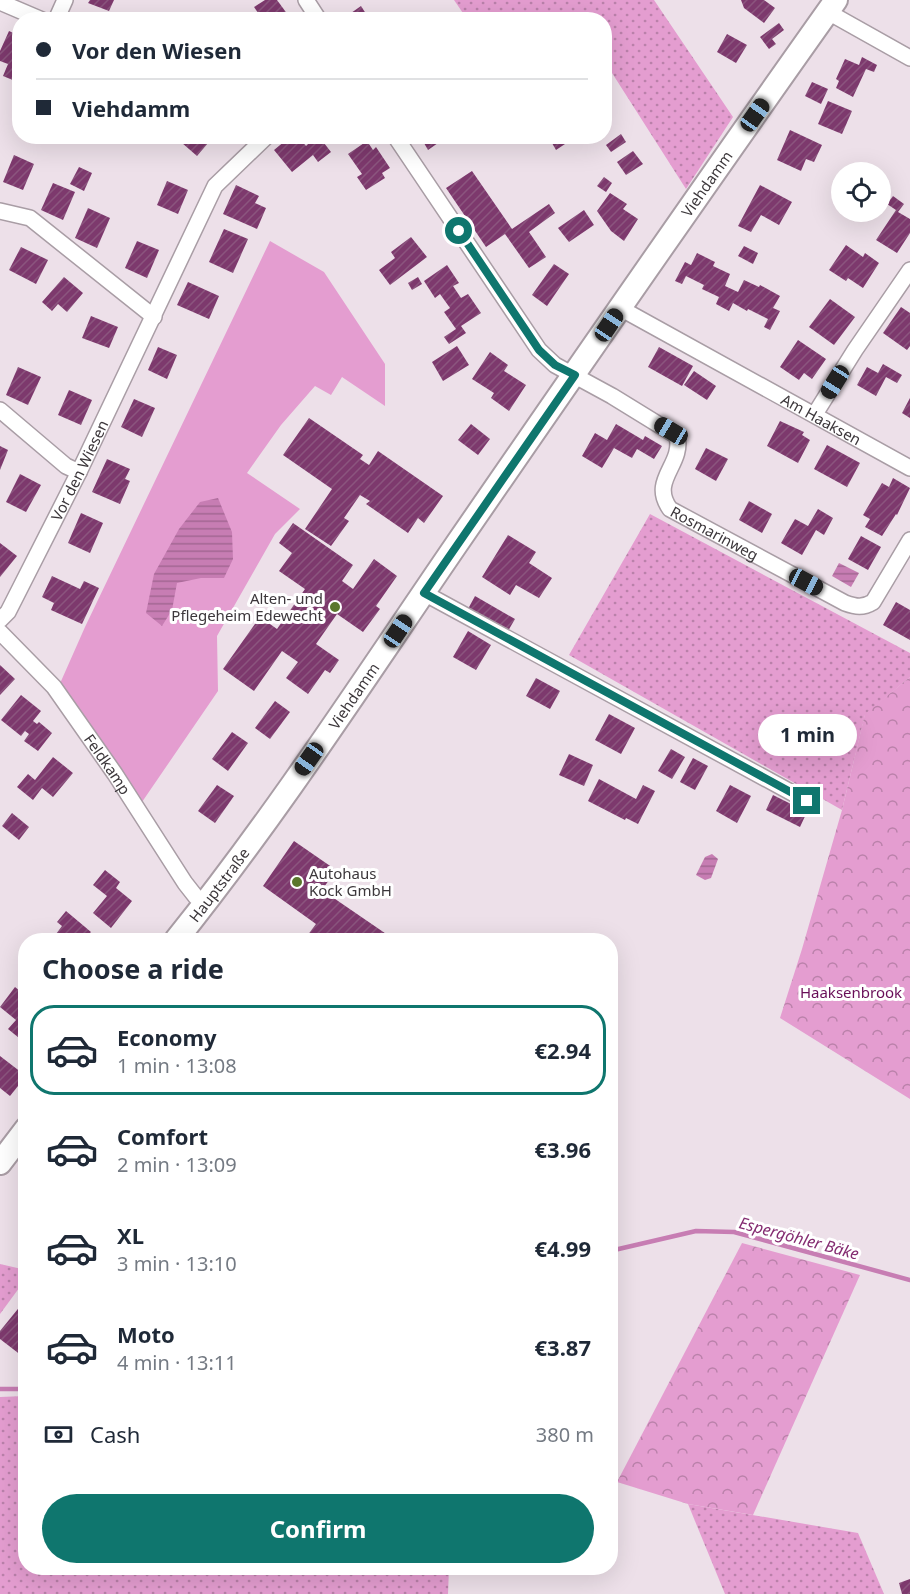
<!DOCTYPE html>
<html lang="en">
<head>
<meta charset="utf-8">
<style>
  :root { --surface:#fff; --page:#f2f2f3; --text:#1f2937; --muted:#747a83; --line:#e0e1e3; --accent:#0f766e }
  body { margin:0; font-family:"Noto Sans",sans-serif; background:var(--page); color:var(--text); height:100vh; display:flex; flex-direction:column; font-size:22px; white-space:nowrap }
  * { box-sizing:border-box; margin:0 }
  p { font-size:20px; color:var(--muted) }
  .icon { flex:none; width:33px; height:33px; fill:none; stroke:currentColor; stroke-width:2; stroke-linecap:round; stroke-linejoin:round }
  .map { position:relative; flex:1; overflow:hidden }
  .panel { position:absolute; left:18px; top:933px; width:600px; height:642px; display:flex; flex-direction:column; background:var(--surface); border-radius:24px; box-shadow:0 6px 24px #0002 }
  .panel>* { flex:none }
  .top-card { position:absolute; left:12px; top:12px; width:600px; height:132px; border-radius:24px; box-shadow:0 6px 24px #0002; display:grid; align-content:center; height:132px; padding:0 24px; background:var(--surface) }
  .buttons { position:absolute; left:831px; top:162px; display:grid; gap:12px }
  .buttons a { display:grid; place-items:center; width:60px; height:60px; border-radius:50%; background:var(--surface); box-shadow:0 6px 24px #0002; font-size:30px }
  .end { position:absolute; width:27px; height:27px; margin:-14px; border:8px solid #0f766e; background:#fff; box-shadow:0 0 0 3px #fff }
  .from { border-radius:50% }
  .bubble { position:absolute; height:42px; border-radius:21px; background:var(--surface); box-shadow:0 6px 24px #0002; font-size:20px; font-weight:700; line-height:42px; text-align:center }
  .car { position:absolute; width:18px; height:36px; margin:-18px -9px; border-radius:8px; box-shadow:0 0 4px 2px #0007; background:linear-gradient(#222 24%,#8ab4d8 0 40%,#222 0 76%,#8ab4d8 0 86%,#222 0) }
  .top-card b { display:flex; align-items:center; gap:21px; height:57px; font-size:22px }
  .top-card b+b { border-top:2px solid var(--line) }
  .top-card i { width:15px; height:15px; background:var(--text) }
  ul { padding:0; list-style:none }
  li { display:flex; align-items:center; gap:18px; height:90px; margin:0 12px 9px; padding:0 12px; border:3px solid transparent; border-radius:24px }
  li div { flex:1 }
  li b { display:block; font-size:22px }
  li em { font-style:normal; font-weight:700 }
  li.on { border-color:var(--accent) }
  li>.icon { width:54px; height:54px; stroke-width:1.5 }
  h2 { padding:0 24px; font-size:27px; line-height:72px }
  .pay { display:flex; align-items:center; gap:15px; height:66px; padding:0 24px; font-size:22px }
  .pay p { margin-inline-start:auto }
  .button { display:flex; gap:12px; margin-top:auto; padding:12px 24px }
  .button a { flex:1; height:69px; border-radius:36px; background:var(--accent); color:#fff; font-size:24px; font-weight:700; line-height:69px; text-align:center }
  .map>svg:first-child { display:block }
</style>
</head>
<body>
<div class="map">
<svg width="910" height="1594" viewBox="0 0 910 1594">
  <defs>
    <pattern id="grass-dots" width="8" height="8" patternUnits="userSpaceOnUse" patternTransform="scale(1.5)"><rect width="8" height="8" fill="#e49dd0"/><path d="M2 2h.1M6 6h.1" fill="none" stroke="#ba81aa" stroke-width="1.8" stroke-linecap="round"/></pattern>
    <pattern id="forest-crowns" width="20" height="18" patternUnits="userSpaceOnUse" patternTransform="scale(1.5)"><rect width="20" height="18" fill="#e49dd0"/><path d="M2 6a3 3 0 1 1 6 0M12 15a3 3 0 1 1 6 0" fill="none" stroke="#ba81aa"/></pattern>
    <pattern id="water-rules" width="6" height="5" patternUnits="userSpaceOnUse" patternTransform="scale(1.5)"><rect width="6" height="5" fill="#c77db3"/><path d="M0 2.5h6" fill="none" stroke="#a36793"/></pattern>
    <pattern id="building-hatch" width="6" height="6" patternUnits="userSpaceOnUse" patternTransform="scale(1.5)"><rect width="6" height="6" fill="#7d396d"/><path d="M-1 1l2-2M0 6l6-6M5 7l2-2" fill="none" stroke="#8b557e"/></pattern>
  </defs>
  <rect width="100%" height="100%" fill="#ede0e9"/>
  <g fill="url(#grass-dots)">
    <path d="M 454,0 L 654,0 L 733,117 L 686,189 L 605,62 L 604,20 L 467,19 Z"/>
    <path d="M 650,514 L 910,653 L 910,677 L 865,715 L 842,810 L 569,655 Z"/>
    <path d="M 0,1264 L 26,1270 L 25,1280 L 0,1314 Z"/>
    <path d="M 25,1396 L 26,1568 L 449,1568 L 448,1594 L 0,1594 L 0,1397 Z"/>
    <path d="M 688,1504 L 858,1533 L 884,1594 L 725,1594 Z"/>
  </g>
  <g fill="url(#forest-crowns)">
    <path d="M 910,677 L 910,1099 L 780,1018 L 802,949 L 842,810 L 865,714 Z"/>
    <path d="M 742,1243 L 860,1275 L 753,1515 L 688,1504 L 617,1482 Z"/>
  </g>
  <path fill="#e49dd0" d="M 270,241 L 324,272 L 385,364 L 385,406 L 342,377 L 331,395 L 315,386 L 281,425 L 247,473 L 300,509 L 275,534 L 217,636 L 218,691 L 142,802 L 95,733 L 58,688 L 85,627 Z"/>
  <g fill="url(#water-rules)">
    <path d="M 218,498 L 232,532 L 233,559 L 224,578 L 201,578 L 177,583 L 172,610 L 162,626 L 146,613 L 154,574 L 179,529 L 200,502 Z"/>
    <path d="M 839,563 L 859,573 L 851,587 L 832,576 Z"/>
    <path d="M 712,854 L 718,859 L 711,878 L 705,880 L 696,875 L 705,857 Z"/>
  </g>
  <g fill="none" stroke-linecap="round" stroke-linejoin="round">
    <g stroke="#c77db3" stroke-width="4.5">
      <path d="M 610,1251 L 696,1231 L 734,1232 L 910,1280"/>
      <path d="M 0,1389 L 26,1389"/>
    </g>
  </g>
  <g fill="url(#building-hatch)">
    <path d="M 90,0 L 114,0 L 109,11 L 88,3 Z"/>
    <path d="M 265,0 L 277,0 L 288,15 L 281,20 L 263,20 L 254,7 Z"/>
    <path d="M 741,0 L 764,0 L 775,8 L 764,23 L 744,8 Z"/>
    <path d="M 361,6 L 370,20 L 341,20 Z"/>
    <path d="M 779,23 L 784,30 L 772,39 L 776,44 L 769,49 L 760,37 Z"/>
    <path d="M 9,31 L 20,36 L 20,83 L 3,76 L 8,64 L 0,61 L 0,51 Z"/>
    <path d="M 727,34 L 747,45 L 736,63 L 717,52 Z"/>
    <path d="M 862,57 L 877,65 L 874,72 L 866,69 L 853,97 L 836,88 L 839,81 L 836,79 L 845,59 L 859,65 Z"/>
    <path d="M 812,82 L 828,89 L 821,104 L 805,96 Z"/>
    <path d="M 828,101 L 852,111 L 842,134 L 818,124 Z"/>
    <path d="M 790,130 L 822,145 L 814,162 L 806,159 L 801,171 L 777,160 Z"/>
    <path d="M 621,134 L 626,142 L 611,152 L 606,145 Z"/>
    <path d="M 174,136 L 214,136 L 197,156 Z"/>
    <path d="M 291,136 L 298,136 L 306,146 L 316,136 L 331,136 L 322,144 L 324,143 L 331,152 L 318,162 L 313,155 L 292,172 L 274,150 Z"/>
    <path d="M 420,136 L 448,136 L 428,150 Z"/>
    <path d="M 548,136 L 577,136 L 556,150 Z"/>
    <path d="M 367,141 L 373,150 L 376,147 L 390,168 L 382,173 L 385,178 L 366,190 L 357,177 L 362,174 L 348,154 Z"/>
    <path d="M 633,151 L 643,164 L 626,175 L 617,162 Z"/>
    <path d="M 14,155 L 34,164 L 23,190 L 3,182 Z"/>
    <path d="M 79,167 L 92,173 L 84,191 L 70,184 Z"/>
    <path d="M 472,171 L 512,229 L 549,204 L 555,213 L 529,232 L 546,257 L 529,268 L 505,234 L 486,247 L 446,188 Z"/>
    <path d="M 604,177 L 612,183 L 606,192 L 597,186 Z"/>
    <path d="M 167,181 L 188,190 L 178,214 L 157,205 Z"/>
    <path d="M 53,183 L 75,192 L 63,220 L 41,210 Z"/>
    <path d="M 236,185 L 259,196 L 255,203 L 266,208 L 257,229 L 223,214 Z"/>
    <path d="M 760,185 L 792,202 L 779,225 L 761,215 L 751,232 L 738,226 Z"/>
    <path d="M 610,193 L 627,204 L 623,209 L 638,219 L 624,241 L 611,231 L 597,211 Z"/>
    <path d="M 893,196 L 904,204 L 898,212 L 910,219 L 910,233 L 897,253 L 876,240 L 896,210 L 887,204 Z"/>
    <path d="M 88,208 L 110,218 L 97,248 L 75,238 Z"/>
    <path d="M 584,210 L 594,225 L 569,242 L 558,228 Z"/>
    <path d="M 224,229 L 248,239 L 233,273 L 209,262 Z"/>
    <path d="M 411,237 L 427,257 L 390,285 L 379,270 L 395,258 L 391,252 Z"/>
    <path d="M 137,241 L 159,250 L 147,278 L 125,268 Z"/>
    <path d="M 846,245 L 863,257 L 865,253 L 879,263 L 863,288 L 848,278 L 846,281 L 829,270 Z"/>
    <path d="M 744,246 L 758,253 L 753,264 L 738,256 Z"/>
    <path d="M 21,247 L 48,260 L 36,284 L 9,270 Z"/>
    <path d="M 697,253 L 715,262 L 713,266 L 730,274 L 725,286 L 738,292 L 744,280 L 759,287 L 760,285 L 780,296 L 773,308 L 780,311 L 770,330 L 764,327 L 768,319 L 748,309 L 747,311 L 733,303 L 729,311 L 716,304 L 719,297 L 702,289 L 704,285 L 686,276 L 682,284 L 675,281 L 685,262 L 691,265 Z"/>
    <path d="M 554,264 L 569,274 L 547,306 L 532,295 Z"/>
    <path d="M 447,265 L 459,283 L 453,286 L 461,298 L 468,294 L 481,313 L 461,326 L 466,333 L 449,344 L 444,337 L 456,329 L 444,312 L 450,308 L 440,294 L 435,298 L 424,281 Z"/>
    <path d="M 64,277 L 83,293 L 67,312 L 58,304 L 52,311 L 42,302 Z"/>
    <path d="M 418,277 L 422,284 L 412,290 L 408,283 Z"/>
    <path d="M 188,282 L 219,296 L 209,319 L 177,305 Z"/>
    <path d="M 830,299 L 855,317 L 834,345 L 809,327 Z"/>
    <path d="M 901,307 L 910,313 L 910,346 L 907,350 L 883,333 Z"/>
    <path d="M 91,316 L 118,327 L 109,348 L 82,338 Z"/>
    <path d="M 798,340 L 826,359 L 812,379 L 804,373 L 799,380 L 780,367 Z"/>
    <path d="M 457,346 L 469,365 L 443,381 L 432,362 Z"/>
    <path d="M 158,347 L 177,355 L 167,379 L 148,370 Z"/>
    <path d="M 659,347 L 693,366 L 682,386 L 648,367 Z"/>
    <path d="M 490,352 L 508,365 L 504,371 L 526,385 L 509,411 L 491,398 L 494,393 L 472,379 Z"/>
    <path d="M 883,364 L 902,375 L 897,383 L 886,377 L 876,396 L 857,385 L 867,367 L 878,373 Z"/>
    <path d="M 18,367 L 41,377 L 28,405 L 6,395 Z"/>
    <path d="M 694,371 L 716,386 L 707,400 L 684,385 Z"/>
    <path d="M 69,390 L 92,400 L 81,425 L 58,415 Z"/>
    <path d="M 910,398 L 910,418 L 902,413 Z"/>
    <path d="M 134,399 L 155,408 L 142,437 L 121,427 Z"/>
    <path d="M 309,418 L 363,455 L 360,459 L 369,465 L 378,451 L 443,496 L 424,523 L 418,518 L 408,533 L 366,504 L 370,501 L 360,495 L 344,518 L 349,521 L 331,546 L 305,529 L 332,489 L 283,455 Z"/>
    <path d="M 780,421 L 804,432 L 802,435 L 810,440 L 798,463 L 767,446 Z"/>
    <path d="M 471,424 L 490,439 L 478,455 L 458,440 Z"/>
    <path d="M 616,424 L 643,440 L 645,436 L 662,446 L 654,459 L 637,449 L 632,458 L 614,448 L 602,468 L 582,456 L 595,433 L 607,440 Z"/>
    <path d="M 827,445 L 860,463 L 847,487 L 814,469 Z"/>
    <path d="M 0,446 L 8,450 L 0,470 Z"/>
    <path d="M 706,448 L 728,459 L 716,481 L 695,469 Z"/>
    <path d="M 107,459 L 130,469 L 125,479 L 130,481 L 120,504 L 92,492 Z"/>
    <path d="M 20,474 L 41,485 L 26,512 L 6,502 Z"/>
    <path d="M 893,478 L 910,488 L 897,515 L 896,514 L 882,536 L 865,527 L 870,519 L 863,515 L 882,483 L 889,487 Z"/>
    <path d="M 749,501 L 772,514 L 762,533 L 739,520 Z"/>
    <path d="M 818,509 L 833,518 L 824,535 L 816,530 L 802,555 L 781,543 L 795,519 L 808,526 Z"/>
    <path d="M 81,513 L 103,523 L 90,553 L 68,543 Z"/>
    <path d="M 293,523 L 353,565 L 342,581 L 353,589 L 374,559 L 397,576 L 376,606 L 380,609 L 363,632 L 337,614 L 316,644 L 339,660 L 330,673 L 325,670 L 308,694 L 286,678 L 298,662 L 282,651 L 254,691 L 223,669 L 260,617 L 277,629 L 305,589 L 279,571 L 292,553 L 279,543 Z"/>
    <path d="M 508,535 L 536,552 L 529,563 L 552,578 L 539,598 L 516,585 L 510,595 L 482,577 Z"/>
    <path d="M 861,536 L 881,547 L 868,570 L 848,559 Z"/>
    <path d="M 0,543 L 17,556 L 0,577 Z"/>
    <path d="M 52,576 L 80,589 L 84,581 L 99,588 L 82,624 L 51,610 L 54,603 L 42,597 Z"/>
    <path d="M 475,596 L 515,619 L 508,631 L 468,609 Z"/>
    <path d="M 896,602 L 910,610 L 910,640 L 883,625 Z"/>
    <path d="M 468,631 L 491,645 L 476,670 L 453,657 Z"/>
    <path d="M 0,665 L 15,679 L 0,695 Z"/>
    <path d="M 536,678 L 560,691 L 550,709 L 526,696 Z"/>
    <path d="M 21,695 L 41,711 L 33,721 L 37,724 L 39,722 L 52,733 L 38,751 L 24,741 L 29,734 L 25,731 L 21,736 L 1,720 Z"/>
    <path d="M 275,701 L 290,712 L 270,739 L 255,728 Z"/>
    <path d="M 609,714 L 635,728 L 621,754 L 595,740 Z"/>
    <path d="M 232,732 L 248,743 L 228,771 L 212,759 Z"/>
    <path d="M 671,749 L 685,757 L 672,779 L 658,771 Z"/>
    <path d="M 569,754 L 593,765 L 584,786 L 559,775 Z"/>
    <path d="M 53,757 L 73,773 L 53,797 L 42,788 L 33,800 L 17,787 L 28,774 L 35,780 Z"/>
    <path d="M 693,758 L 708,766 L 695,790 L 680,782 Z"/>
    <path d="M 599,779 L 636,799 L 643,785 L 655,791 L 638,824 L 626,818 L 625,820 L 588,801 Z"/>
    <path d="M 217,785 L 234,796 L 215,823 L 198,811 Z"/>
    <path d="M 730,785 L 751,796 L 737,823 L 716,811 Z"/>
    <path d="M 773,795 L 807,812 L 800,827 L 766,810 Z"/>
    <path d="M 12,813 L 29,827 L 19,840 L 2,826 Z"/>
    <path d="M 294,841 L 336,870 L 322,890 L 395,940 L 304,940 L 316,924 L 263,886 Z"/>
    <path d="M 105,870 L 120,882 L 116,888 L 132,901 L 111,928 L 93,913 L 107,896 L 93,885 Z"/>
    <path d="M 66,911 L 91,932 L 87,936 L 90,939 L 88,940 L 53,940 L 53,938 L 62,926 L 57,922 Z"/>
    <path d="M 15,987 L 26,996 L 26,1040 L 24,1042 L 8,1029 L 16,1020 L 0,1007 Z"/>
    <path d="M 0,1056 L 26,1076 L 10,1096 L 0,1088 Z"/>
    <path d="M 26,1299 L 26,1359 L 0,1339 L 0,1331 Z"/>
    <path d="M 910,1579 L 910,1594 L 902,1594 L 899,1583 Z"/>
  </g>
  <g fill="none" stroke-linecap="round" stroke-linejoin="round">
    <defs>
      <g id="street">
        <path d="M 306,0 L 319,20"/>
        <path d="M 0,2 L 42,20"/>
        <path d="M 828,12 L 910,58"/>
        <path d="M 56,20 L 65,0"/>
        <path id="s1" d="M 395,136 L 539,350 L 555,365 L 612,396 L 677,436 C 684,465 649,480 670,509 L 845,603 C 856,607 863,608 873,602 L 910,540"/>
        <path d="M 0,211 L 30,218 L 154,317"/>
        <path id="s2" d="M 620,308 L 910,468"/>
        <path d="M 0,410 L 66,466 L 79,472"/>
        <path d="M 815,414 L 855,350 L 910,270"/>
        <path d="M 424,593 L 807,801"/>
        <path id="s3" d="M 0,620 L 8,612 L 79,472 L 215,186 L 267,136"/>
        <path id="s4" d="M 0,632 L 54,687 L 115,774 L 185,883 L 196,897 L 205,905"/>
      </g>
      <g id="secondary">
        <path id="s5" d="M 176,940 C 277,814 365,678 456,545 C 582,362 708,180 836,0"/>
        <path d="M 0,1163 L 26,1129"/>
      </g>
    </defs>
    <use href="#street" stroke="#a99da5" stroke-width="18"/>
    <use href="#secondary" stroke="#a99da5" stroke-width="26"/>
    <use href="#street" stroke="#fff" stroke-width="15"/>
    <use href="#secondary" stroke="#fff" stroke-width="22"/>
  </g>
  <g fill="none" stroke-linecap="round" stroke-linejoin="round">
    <path stroke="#0f766e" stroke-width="8" d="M 459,231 L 539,350 L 555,365 L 575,375 L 424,593 L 807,801"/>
  </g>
  <g fill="#5a772c" stroke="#fff" stroke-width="2">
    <circle cx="335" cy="607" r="6"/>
    <circle cx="297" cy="882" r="6"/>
  </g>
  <g text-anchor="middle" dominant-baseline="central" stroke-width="6" stroke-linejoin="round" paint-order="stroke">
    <g font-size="15" fill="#3c373b" stroke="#fff">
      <text stroke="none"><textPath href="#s5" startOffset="924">Viehdamm</textPath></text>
      <text stroke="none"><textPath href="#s2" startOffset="230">Am Haaksen</textPath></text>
      <text stroke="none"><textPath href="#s3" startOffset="170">Vor den Wiesen</textPath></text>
      <text stroke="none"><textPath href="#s1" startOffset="549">Rosmarinweg</textPath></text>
      <text stroke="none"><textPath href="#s5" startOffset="302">Viehdamm</textPath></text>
      <text stroke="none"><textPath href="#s4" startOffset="171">Feldkamp</textPath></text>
      <text stroke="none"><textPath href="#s5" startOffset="70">Hauptstraße</textPath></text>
    </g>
    <g font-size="15" fill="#3c373b" stroke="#fff" text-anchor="end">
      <text x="323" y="598">Alten- und<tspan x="323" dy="17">Pflegeheim Edewecht</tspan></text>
      <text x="309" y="873" text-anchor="start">Autohaus<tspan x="309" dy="17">Kock GmbH</tspan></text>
    </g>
    <g font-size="15" fill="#690e58" stroke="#fff">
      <text x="851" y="992">Haaksenbrook</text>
    </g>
    <g font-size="16" font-style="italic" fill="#842c71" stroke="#fff">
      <text transform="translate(799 1238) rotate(15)">Espergöhler Bäke</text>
    </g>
  </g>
</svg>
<div class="buttons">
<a><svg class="icon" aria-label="locate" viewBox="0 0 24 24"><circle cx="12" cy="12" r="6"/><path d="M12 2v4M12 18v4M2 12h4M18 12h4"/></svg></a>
</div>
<i class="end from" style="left:459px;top:231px"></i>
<i class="end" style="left:807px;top:801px"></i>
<div class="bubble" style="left:758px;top:714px;width:99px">1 min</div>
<i class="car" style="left:755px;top:115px;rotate:35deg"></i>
<i class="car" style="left:609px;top:325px;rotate:34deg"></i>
<i class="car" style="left:835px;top:382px;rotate:212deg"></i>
<i class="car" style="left:671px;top:431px;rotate:301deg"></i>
<i class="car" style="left:806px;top:582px;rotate:118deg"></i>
<i class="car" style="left:398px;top:631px;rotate:34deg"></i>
<i class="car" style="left:309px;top:759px;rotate:215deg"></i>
<div class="top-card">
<b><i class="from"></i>Vor den Wiesen</b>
<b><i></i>Viehdamm</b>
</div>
<section class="panel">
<h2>Choose a ride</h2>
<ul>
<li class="on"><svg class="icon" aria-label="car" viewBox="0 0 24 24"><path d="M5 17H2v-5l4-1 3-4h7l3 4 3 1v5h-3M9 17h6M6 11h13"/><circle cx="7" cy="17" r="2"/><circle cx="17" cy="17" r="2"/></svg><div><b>Economy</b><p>1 min · 13:08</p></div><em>€2.94</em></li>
<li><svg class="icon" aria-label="car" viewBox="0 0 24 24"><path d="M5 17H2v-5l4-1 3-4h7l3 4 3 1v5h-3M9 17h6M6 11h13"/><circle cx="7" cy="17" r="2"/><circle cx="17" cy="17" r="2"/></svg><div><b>Comfort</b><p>2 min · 13:09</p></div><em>€3.96</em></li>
<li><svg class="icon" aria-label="car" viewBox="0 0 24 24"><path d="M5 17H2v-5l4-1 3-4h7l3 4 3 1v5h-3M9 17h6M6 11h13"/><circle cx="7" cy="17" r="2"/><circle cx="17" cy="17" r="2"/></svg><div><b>XL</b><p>3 min · 13:10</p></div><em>€4.99</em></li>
<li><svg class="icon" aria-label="car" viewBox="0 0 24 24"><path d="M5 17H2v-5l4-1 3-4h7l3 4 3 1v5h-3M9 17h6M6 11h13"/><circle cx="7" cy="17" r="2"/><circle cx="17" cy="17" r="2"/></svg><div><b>Moto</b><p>4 min · 13:11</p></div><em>€3.87</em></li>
</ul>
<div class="pay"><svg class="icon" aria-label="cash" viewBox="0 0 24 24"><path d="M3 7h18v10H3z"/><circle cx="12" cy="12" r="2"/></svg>Cash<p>380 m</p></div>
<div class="button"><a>Confirm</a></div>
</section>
</div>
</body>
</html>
